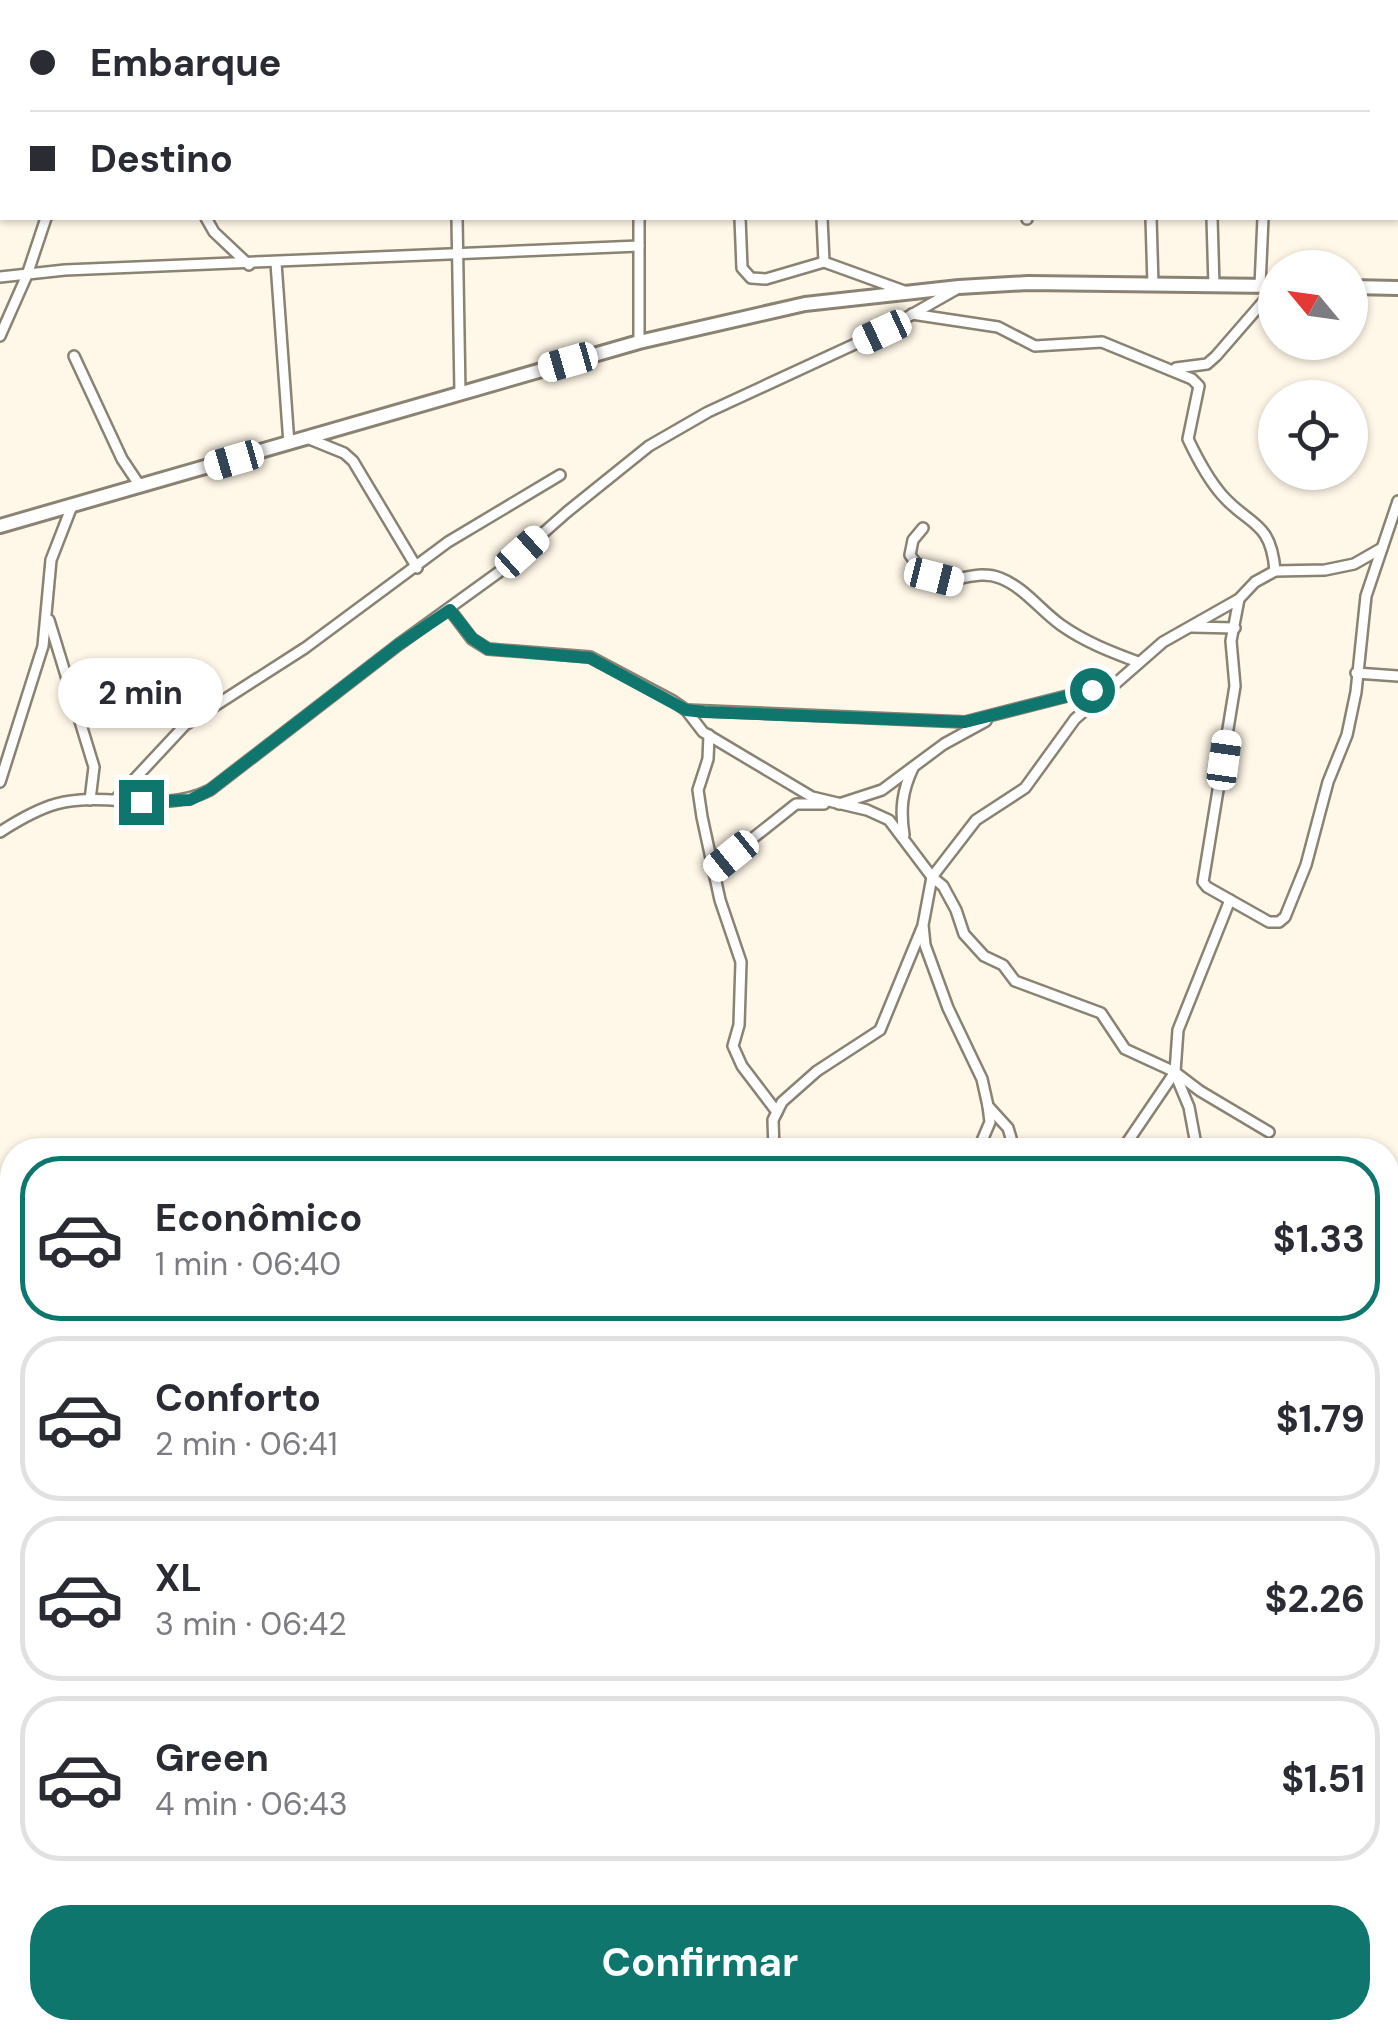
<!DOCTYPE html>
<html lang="pt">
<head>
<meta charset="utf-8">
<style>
  :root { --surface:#fff; --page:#f7f7f7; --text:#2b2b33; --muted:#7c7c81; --line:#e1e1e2; --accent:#0f766e }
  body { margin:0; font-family:"DM Sans",sans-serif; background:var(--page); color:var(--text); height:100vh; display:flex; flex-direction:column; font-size:38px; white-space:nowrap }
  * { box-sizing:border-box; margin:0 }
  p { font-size:32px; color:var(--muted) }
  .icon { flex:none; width:55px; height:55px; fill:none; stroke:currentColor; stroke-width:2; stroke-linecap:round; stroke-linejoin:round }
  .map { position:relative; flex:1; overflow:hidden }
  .panel { position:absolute; left:0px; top:1138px; width:1400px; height:902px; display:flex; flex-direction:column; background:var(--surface); border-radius:40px 40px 0 0; box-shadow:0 2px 8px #0004 }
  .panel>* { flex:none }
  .guide { position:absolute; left:0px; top:0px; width:1400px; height:220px; box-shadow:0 2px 8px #0004; display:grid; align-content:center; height:220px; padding:0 30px; background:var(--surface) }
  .needle { width:65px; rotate:299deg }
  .buttons { position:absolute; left:1258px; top:250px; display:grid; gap:20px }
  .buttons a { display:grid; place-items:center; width:110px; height:110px; border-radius:50%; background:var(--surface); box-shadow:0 2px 8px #0004; font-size:50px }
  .end { position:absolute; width:45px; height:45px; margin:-22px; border:12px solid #0f766e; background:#fff; box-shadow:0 0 0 5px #fff }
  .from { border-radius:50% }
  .bubble { position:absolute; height:70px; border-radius:35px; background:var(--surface); box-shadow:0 2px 8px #0004; font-size:32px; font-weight:700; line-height:70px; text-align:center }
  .car { position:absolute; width:30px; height:60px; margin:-30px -15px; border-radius:12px; box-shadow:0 0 8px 2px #0007; background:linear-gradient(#fff 24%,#345 0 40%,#fff 0 76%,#345 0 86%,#fff 0) }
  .guide b { display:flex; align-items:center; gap:35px; height:95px; font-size:38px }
  .guide b+b { border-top:2px solid var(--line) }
  .guide i { width:25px; height:25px; background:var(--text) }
  ul { padding:18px 0 0; list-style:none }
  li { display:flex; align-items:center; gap:30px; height:165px; margin:0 20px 15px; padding:0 10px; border:5px solid var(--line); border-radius:40px }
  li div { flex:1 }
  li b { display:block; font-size:38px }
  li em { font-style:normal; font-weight:700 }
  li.on { border-color:var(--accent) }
  li>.icon { width:90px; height:90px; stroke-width:1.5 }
  .primary-button { display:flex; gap:20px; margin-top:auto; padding:20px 30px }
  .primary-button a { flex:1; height:115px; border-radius:40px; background:var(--accent); color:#fff; font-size:40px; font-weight:700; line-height:115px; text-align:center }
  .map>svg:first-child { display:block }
</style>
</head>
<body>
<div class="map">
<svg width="1398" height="2039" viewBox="0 0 1398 2039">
  <rect width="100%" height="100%" fill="#fff8e9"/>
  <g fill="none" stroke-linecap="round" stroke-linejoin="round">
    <defs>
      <g id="street">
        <path d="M 90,0 L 92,2"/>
        <path d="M 447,0 L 447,2"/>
        <path d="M 631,0 L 631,2"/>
        <path d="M 1207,0 L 1207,2"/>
        <path d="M 156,2 L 157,0"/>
        <path d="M 1270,2 L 1270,0"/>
        <path d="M 0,51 L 2,51"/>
        <path d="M 0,144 L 2,144"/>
        <path d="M 206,218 L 214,232 L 249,265"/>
        <path d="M 457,218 L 460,393"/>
        <path d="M 639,218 L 639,342"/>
        <path d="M 740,218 L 742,268 L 751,278 L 766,279 L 824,262 L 907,292"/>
        <path d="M 822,218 L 824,262"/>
        <path d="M 1027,218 L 1027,219"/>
        <path d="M 1151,218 L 1153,285"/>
        <path d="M 1212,218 L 1214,286"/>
        <path d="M 276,263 L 289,444"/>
        <path d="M 0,277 L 65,270 L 639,246"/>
        <path d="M 1260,286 L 1263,218"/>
        <path d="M 912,314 L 998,327 L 1035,346 L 1102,342 L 1192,379 L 1199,386 L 1188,439 C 1197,458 1208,479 1222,495 C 1249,526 1271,520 1275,571"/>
        <path d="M 0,336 L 27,275 L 46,218"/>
        <path d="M 74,356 L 122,459 L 140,486"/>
        <path d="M 1176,368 L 1207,364 L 1216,356 L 1275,288"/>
        <path d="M 307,438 L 344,453 L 353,461 L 417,568"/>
        <path d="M 923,528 L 913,540 L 910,555 C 941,602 966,565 1000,578 C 1024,587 1041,611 1061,625 C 1085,642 1111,652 1138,662"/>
        <path d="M 1239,599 L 1231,641 L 1235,686 L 1203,882 L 1207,887 L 1269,922 L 1279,922 L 1285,917 L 1306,865 L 1328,782 L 1347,735 L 1356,692 L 1366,596 L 1398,501"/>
        <path d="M 450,610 L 472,639 L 488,649 L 590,657 L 673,701 L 686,710 L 703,732 L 812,797 L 867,810 L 889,820 L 932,877 L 976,820 L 1025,788 L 1075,719 L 1163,642 L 1239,599 L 1255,582 L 1275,571 L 1325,570 L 1354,564 L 1382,548"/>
        <path d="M 49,620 L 94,767 L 90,800"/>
        <path d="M 1192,627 L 1235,628"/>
        <path d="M 1356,673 L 1398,676"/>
        <path d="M 686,710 L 965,722 L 1110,685"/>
        <path d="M 709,735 L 708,759 L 698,790 L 702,817 L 720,900 L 741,962 L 739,1025 L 733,1046 L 742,1066 L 777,1112"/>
        <path d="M 0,782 L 43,646 L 51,560 L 72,506"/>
        <path d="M 115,800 L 185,725 L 305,648 L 448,542 L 560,475"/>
        <path d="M 839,804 L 882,790 L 944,744 L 986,721"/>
        <path d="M 0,832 C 17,821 35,810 56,804 C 107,790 161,815 210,790 L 398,645 L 499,572 L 567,512 L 649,446 L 708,412 L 881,332 L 955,290"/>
        <path d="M 904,835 C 900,810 902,791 913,768"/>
        <path d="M 714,869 L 796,804 L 824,804"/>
        <path d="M 1176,1076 L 1189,1107 L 1197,1150"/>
        <path d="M 774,1150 L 773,1120 L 782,1102 L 817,1071 L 880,1030 L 922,928"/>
        <path d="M 978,1150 L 990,1122 L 988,1106"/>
        <path d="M 1007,1150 L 1011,1138 L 1008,1128 L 988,1106 L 982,1079 L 948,1008 L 925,945 L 923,925 L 932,877 L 943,886 L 956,910 L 964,934 L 984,956 L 1003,965 L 1015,981 L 1101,1013 L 1125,1049 L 1175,1072 L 1200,1091 L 1269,1132"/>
        <path d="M 1122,1150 L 1175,1072 L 1178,1030 L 1230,900"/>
        <path d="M 1388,1372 L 1398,1363"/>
        <path d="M 0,1381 L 12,1406"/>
        <path d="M 0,1476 L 12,1433"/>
        <path d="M 0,1492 L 2,1500 L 12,1511"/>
        <path d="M 1388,1689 L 1398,1684"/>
        <path d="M 0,1758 L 12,1769"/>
        <path d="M 1388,1879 L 1398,1867"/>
        <path d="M 213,2028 L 222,2039"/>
        <path d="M 302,2028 L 306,2039"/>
        <path d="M 370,2028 L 372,2039"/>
        <path d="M 187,2039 L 187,2028"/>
      </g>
      <g id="secondary">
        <path d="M 1350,287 L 1398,288"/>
        <path d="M 0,526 L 639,342 L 805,304 L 959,287 L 1028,283 L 1275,286"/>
      </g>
    </defs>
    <use href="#street" stroke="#8a8272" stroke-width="14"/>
    <use href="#secondary" stroke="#8a8272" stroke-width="18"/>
    <use href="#street" stroke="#fff" stroke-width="9"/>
    <use href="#secondary" stroke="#fff" stroke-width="12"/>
  </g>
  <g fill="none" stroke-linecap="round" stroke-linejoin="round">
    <path stroke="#0f766e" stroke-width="12" d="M 141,802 L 190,800 L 210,790 L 398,645 L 450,610 L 472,638 L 488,649 L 590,658 L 686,710 L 704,712 L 965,722 L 1092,690"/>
  </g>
</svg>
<div class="buttons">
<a><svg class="needle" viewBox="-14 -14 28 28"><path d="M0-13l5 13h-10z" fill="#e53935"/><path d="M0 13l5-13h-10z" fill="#7c7c81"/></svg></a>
<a><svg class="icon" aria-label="locate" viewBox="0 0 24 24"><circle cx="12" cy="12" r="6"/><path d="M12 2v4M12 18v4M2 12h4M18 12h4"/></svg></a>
</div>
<i class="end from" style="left:1092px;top:690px"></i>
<i class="end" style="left:141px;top:802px"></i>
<div class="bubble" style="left:58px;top:658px;width:165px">2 min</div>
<i class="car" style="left:882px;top:332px;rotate:245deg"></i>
<i class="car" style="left:568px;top:362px;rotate:254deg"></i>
<i class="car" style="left:234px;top:460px;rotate:254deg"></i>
<i class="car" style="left:522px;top:552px;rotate:48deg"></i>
<i class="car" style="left:934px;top:577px;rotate:104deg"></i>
<i class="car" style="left:1224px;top:760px;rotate:8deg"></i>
<i class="car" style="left:731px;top:856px;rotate:231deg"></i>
<div class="guide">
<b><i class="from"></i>Embarque</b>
<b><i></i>Destino</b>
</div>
<section class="panel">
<ul>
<li class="on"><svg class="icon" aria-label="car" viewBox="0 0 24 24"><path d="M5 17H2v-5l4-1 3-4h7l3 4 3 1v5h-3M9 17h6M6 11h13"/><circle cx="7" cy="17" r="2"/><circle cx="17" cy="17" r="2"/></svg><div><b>Econômico</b><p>1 min · 06:40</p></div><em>$1.33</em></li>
<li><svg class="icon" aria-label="car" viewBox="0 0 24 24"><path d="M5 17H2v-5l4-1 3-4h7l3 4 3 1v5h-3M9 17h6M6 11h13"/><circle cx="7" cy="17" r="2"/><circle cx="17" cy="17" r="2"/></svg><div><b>Conforto</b><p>2 min · 06:41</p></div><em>$1.79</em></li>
<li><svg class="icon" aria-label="car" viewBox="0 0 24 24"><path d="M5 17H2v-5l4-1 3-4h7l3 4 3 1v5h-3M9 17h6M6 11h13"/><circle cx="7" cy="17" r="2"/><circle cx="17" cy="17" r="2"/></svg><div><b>XL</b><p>3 min · 06:42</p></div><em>$2.26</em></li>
<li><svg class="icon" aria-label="car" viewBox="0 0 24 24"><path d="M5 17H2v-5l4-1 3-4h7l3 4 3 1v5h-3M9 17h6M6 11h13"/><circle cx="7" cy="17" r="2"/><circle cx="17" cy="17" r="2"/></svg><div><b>Green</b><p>4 min · 06:43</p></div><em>$1.51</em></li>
</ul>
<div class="primary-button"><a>Confirmar</a></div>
</section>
</div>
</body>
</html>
